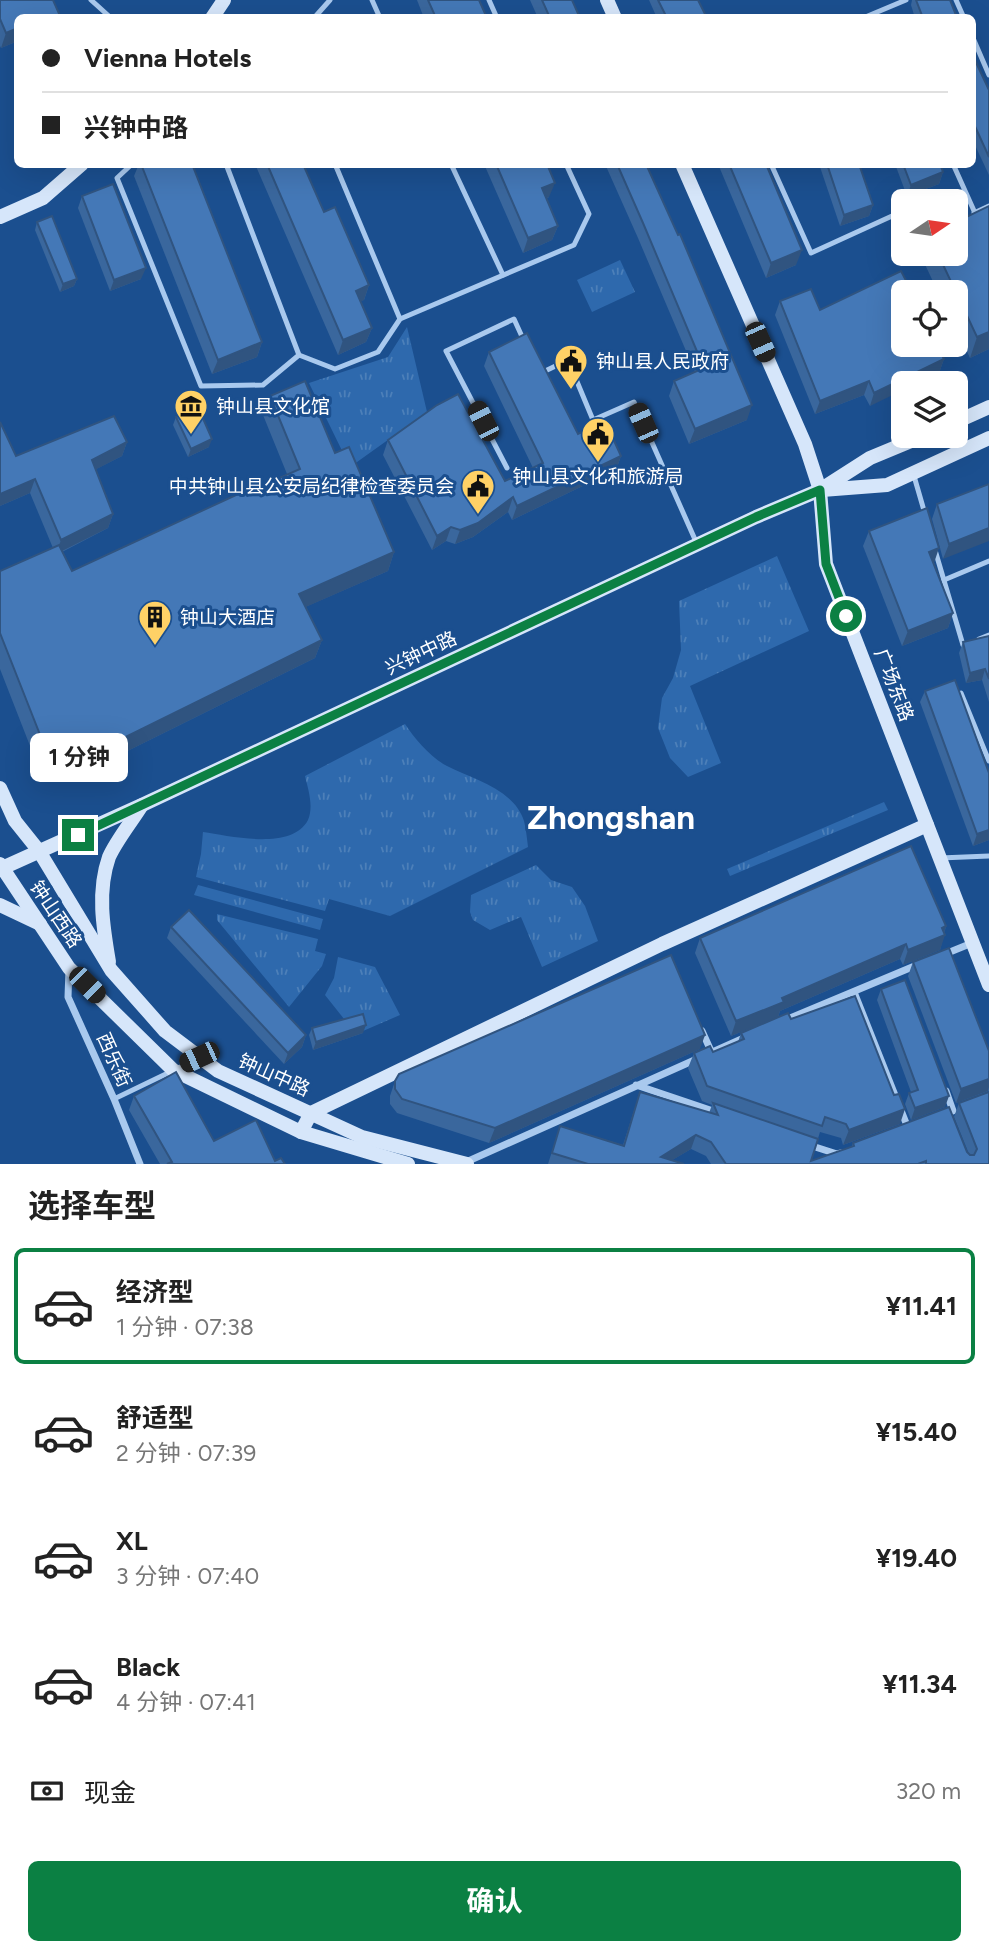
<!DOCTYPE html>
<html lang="zh">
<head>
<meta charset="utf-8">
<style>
  :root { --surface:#fff; --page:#f2f2f2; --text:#222; --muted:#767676; --line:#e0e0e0; --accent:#0b8043 }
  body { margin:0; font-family:Figtree,"Noto Sans SC",sans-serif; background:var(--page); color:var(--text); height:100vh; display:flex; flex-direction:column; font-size:26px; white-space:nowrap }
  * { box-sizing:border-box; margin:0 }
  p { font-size:23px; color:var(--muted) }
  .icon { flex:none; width:38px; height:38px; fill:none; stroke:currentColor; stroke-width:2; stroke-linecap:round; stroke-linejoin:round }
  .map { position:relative; height:1164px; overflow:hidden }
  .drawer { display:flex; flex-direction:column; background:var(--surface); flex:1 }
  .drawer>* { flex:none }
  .top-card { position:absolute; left:14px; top:14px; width:962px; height:154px; border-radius:10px; box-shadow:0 7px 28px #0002; display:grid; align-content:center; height:154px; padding:0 28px; background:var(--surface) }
  .needle { width:46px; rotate:77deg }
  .fabs { position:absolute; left:891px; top:189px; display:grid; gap:14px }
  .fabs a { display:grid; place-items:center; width:77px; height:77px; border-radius:10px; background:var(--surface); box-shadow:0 7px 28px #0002; font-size:35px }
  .end { position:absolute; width:32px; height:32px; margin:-16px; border:9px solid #0b8043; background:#fff; box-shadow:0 0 0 4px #fff }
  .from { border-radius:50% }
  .bubble { position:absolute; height:49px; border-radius:10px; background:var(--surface); box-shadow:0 7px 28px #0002; font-size:23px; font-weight:700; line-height:49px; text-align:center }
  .car { position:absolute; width:21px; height:42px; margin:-21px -10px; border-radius:9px; box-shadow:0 0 5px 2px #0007; background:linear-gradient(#222 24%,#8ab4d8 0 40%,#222 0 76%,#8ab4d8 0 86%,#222 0) }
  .top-card b { display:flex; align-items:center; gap:24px; height:66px; font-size:26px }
  .top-card b+b { border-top:2px solid var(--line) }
  .top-card i { width:18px; height:18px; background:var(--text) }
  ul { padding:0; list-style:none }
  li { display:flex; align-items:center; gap:21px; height:116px; margin:0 14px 10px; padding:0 14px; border:4px solid transparent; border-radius:10px }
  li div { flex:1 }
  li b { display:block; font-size:26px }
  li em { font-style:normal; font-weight:700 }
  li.on { border-color:var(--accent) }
  li>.icon { width:63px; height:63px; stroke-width:1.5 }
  h2 { padding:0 28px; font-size:32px; line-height:84px }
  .pay { display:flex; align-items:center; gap:18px; height:77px; padding:0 28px; font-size:26px }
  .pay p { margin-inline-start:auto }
  .cta { display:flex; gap:14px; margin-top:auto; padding:14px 28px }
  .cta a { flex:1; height:80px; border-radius:10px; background:var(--accent); color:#fff; font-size:28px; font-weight:700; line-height:80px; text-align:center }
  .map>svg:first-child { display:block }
</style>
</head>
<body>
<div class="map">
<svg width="989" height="1164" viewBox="0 0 989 1164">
  <defs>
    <pattern id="grass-tufts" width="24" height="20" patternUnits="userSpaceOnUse" patternTransform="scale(1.75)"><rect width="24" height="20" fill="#2e69ad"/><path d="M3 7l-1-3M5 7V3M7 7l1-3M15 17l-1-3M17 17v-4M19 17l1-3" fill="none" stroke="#4d80b9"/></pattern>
  </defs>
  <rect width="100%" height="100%" fill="#1b4f8f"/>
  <g fill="url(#grass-tufts)">
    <path d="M 620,260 L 635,292 L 592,312 L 577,280 Z"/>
    <path d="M 407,327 L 427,412 L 350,467 L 309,383 L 388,357 Z"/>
    <path d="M 777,556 L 809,631 L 690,686 L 721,763 L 688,777 L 670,758 L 658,728 L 662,698 L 673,678 L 681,650 L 679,601 Z"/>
    <path d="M 405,724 C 414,738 431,758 447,766 C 472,779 514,789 524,821 C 526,829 527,839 528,847 L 390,916 L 329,899 L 325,911 L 196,877 L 201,854 L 203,832 C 230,836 292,851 308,820 C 314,806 308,789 305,776 Z"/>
    <path d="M 884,802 L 888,810 L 730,876 L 727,869 Z"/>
    <path d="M 536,865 L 551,880 L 572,887 L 585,906 L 598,941 L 542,967 L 521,917 L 490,930 L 473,920 L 470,912 L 471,895 Z"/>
    <path d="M 198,885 L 323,919 L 320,930 L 194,895 Z"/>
    <path d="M 217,914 L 318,939 L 315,951 L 326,954 L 322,966 L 289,1007 L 217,920 Z"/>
    <path d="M 338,957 L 375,967 L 400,1015 L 356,1034 L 325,995 L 334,978 Z"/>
  </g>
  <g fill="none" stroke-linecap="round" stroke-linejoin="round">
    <g stroke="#a9c9ee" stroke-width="5">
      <path d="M 91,0 L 111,18"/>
      <path d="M 372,0 L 380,18"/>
      <path d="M 489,0 L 497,18"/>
      <path d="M 956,0 L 964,18"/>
      <path d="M 314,18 L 330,0"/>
      <path d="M 863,18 L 906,0"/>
      <path d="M 973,38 L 989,75"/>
      <path d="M 132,164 L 117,178 L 201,386 L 263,385 L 299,355"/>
      <path d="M 226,164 L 299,355 L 335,369 L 378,352 L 400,319 L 574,245 L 589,214 L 566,164"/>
      <path d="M 335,164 L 400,319"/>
      <path d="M 451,164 L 503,275"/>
      <path d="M 771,164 L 811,253 L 903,211"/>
      <path d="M 953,164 L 975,213"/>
      <path d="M 974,213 L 989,206"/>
      <path d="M 541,373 L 568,360 L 593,420 L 634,402 L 697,544"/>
      <path d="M 507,468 L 446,351 L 514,319 L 524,341"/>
      <path d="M 914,476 L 925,514"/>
      <path d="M 935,550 L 963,645 L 966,644"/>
      <path d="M 944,580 L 989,561"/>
      <path d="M 979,639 L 989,635"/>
      <path d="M 961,693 L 989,761"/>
      <path d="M 940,858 L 989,856"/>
      <path d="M 114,1099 L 197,1059"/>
    </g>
    <g stroke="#a9c9ee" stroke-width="7">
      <path d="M 945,954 L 972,943"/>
      <path d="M 69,970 L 68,997 L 114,1099 L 140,1164"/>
      <path d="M 854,992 L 908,1128"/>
      <path d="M 783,1021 L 917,965"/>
      <path d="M 702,1031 L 711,1051"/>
      <path d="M 636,1085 L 719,1113"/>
      <path d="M 946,1091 L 953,1111"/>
      <path d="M 809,1145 L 837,1154 L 841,1153"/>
      <path d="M 464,1163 L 746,1037"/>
    </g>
    <g stroke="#d6e6fa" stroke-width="14">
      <path d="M 607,0 L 615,18"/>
      <path d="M 212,18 L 224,0"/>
      <path d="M 682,164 L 805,444 L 820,490 L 826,564 L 989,985"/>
      <path d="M 0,217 L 43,198 L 82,164"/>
      <path d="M 956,422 L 989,407"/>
      <path d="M 822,490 L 887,485 L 989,438"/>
      <path d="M 0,788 L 15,821 L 39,851 L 111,970 L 165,1031 L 218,1071 L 362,1137 L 467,1164"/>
      <path d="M 0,864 L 69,968 L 173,1070 L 301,1132 L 408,1164"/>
      <path d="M 0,869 L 142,805 L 756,517 L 820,490 L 870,458 L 923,436"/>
      <path d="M 0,905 L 40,924"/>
      <path d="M 109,962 C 103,927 97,891 109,857 C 116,841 132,821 142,805"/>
      <path d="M 301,1132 L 311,1113 L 662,944 L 927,825"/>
    </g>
  </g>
  <g fill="#3a679d">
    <path d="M 0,0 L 18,18 L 18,41 L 1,48 L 0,46 Z"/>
    <path d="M 417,0 L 479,0 L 487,18 L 424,18 Z"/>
    <path d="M 530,0 L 572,0 L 580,18 L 538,18 Z"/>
    <path d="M 649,0 L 698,0 L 707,18 L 657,18 Z"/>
    <path d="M 912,0 L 950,0 L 957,18 L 915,18 L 911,5 Z"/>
    <path d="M 973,56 L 989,90 L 989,175 L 973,141 Z"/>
    <path d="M 139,164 L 192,164 L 262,342 L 257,357 L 212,374 L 134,176 Z"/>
    <path d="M 255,164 L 303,164 L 324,212 L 369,285 L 364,300 L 360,301 L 372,328 L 366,342 L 338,355 Z"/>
    <path d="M 484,164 L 547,164 L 549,197 L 546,199 L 558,226 L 552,240 L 523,253 Z"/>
    <path d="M 605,164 L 646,164 L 747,420 L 689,444 L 669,396 L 674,381 L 695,372 L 638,238 Z"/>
    <path d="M 718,164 L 766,164 L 796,265 L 766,278 Z"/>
    <path d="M 819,164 L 859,164 L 873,205 L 869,216 L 840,226 Z"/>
    <path d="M 895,164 L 940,164 L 943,172 L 939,184 L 907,196 Z"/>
    <path d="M 82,196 L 141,279 L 110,291 L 78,208 Z"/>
    <path d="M 37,222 L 77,279 L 74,286 L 60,292 L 35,230 Z"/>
    <path d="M 922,254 L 956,254 L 989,349 L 970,358 L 956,328 L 956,292 L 938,292 L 921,256 Z"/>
    <path d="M 780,301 L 820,310 L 944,359 L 939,373 L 917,383 L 903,383 L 870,406 L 864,395 L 815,414 L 775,315 Z"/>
    <path d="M 489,352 L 578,434 L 621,456 L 616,470 L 512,520 L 508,512 L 473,537 L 455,544 L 446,541 L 432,550 L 383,455 L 388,440 L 505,481 L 533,468 L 484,366 Z"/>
    <path d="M 270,396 L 335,453 L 394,552 L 388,571 L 305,607 L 322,640 L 315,658 L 67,781 L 41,774 L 0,669 L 0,571 L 53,548 L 30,493 L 0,506 L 0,422 L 16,456 L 127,442 L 122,456 L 96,469 L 113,514 L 108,528 L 62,552 L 72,571 L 287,474 L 263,415 Z"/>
    <path d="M 176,417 L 209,447 L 188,457 L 173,425 Z"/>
    <path d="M 989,484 L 943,559 L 932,519 L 937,504 Z"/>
    <path d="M 869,531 L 934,563 L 953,613 L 948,628 L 902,646 L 863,546 Z"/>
    <path d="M 989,636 L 989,702 L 982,680 L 966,683 L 959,653 L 963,642 Z"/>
    <path d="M 925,691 L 989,840 L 973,846 L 920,702 Z"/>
    <path d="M 946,926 L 940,950 L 903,965 L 900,959 L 780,1011 L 778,1017 L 731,1036 L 695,953 L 700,938 Z"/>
    <path d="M 171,927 L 306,1035 L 302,1047 L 284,1064 L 167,938 Z"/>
    <path d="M 913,962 L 989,1051 L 989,1091 L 956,1103 L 908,976 Z"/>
    <path d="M 881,989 L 945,1107 L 911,1120 L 905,1104 L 909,1093 L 911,1092 L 877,1000 Z"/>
    <path d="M 791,1019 L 900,1124 L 843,1145 L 841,1138 L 820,1132 L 811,1161 L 851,1148 L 853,1143 L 967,1152 L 969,1154 L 954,1117 L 959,1103 L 989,1164 L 711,1164 L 706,1156 L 691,1149 L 672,1160 L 684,1164 L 548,1164 L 560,1126 L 623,1145 L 640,1092 L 709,1113 L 712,1105 L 702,1101 L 688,1068 L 694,1053 L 713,1052 L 738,1042 L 741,1033 Z"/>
    <path d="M 312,1028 L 363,1033 L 313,1050 L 309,1035 Z"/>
    <path d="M 700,1049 L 489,1143 L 397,1113 L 390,1104 L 390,1096 L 395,1081 Z"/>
    <path d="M 134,1096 L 214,1141 L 285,1164 L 160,1164 L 129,1110 Z"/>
  </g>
  <g fill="#305480">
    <path d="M 18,28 L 18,41 L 1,48 L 6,33 Z"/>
    <path d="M 943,172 L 939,184 L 907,196 L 911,185 Z"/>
    <path d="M 555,183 L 549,197 L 536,203 L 542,188 Z"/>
    <path d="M 873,205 L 869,216 L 840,226 L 844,215 Z"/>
    <path d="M 558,226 L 552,240 L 523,253 L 528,238 Z"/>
    <path d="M 802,250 L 796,265 L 766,278 L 771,263 Z"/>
    <path d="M 146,268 L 141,279 L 110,291 L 114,280 Z"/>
    <path d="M 77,279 L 74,286 L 60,292 L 63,284 Z"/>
    <path d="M 369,285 L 364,300 L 350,306 L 356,291 Z"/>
    <path d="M 372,328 L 366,342 L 338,355 L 343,340 Z"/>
    <path d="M 989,332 L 989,349 L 970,358 L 977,337 Z"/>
    <path d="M 262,342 L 257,357 L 212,374 L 218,360 Z"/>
    <path d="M 944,359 L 939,373 L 917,383 L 903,383 L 903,390 L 870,406 L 874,393 Z"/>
    <path d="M 869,381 L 864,395 L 815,414 L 820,401 Z"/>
    <path d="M 752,405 L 747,420 L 689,444 L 695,429 Z"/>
    <path d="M 212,439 L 209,447 L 188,457 L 191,449 Z"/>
    <path d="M 127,442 L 122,456 L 87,474 L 92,460 Z"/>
    <path d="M 621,456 L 616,470 L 512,520 L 517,506 Z"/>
    <path d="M 35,479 L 30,493 L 0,506 L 0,494 Z"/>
    <path d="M 513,497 L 508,512 L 473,537 L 455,544 L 460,530 Z"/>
    <path d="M 113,514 L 108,528 L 56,554 L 61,540 Z"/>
    <path d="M 451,527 L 446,541 L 432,550 L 437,536 Z"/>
    <path d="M 989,528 L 989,541 L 943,559 L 949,544 Z"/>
    <path d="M 939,548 L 934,563 L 929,552 Z"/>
    <path d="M 394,552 L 388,571 L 292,613 L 299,594 Z"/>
    <path d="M 953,613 L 948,628 L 902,646 L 908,631 Z"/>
    <path d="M 322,640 L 315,658 L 67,781 L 73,763 Z"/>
    <path d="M 985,669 L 982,680 L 966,683 L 970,673 Z"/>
    <path d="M 989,830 L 989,840 L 973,846 L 977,834 Z"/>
    <path d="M 946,926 L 943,936 L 945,935 L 940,950 L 903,965 L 908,950 Z"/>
    <path d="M 906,944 L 900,959 L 780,1011 L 778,1017 L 731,1036 L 736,1021 L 782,998 Z"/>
    <path d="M 366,1025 L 363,1033 L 313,1050 L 316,1042 Z"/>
    <path d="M 306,1035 L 302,1047 L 284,1064 L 288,1053 Z"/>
    <path d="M 705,1035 L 700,1049 L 489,1143 L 495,1128 Z"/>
    <path d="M 989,1079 L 989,1087 L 988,1091 L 956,1103 L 961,1089 Z"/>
    <path d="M 949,1096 L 945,1107 L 911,1120 L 915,1108 Z"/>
    <path d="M 905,1109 L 900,1124 L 843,1145 L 849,1130 Z"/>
    <path d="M 696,1135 L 691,1149 L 666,1164 L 661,1157 Z"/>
  </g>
  <g fill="#4478b7" stroke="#305480" stroke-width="2">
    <path d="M 0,0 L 53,0 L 61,18 L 18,18 L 18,28 L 6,33 L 0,19 Z"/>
    <path d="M 428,0 L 479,0 L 487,18 L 436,18 Z"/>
    <path d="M 542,0 L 572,0 L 580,18 L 550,18 Z"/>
    <path d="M 658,0 L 698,0 L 707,18 L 667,18 Z"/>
    <path d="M 916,0 L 950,0 L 957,18 L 923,18 Z"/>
    <path d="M 973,56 L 989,90 L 989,157 L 973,122 Z"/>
    <path d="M 141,164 L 192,164 L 262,342 L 218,360 Z"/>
    <path d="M 267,164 L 303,164 L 324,212 L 335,207 L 369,285 L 356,291 L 372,328 L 343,340 Z"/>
    <path d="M 496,164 L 547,164 L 555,183 L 542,188 L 558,226 L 528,238 Z"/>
    <path d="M 617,164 L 646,164 L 678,235 L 680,234 L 752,405 L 695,429 L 674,381 L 704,368 L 643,223 Z"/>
    <path d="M 729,164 L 766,164 L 802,250 L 771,263 Z"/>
    <path d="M 827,164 L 859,164 L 873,205 L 844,215 Z"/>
    <path d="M 903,164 L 940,164 L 943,172 L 911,185 Z"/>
    <path d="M 113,184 L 146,268 L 114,280 L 82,196 Z"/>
    <path d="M 989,206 L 989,332 L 977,337 L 938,254 L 956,254 L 956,222 Z"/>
    <path d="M 52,216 L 77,279 L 63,284 L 37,222 Z"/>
    <path d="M 901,271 L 912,292 L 903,292 L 903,345 L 937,345 L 944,359 L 874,393 L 869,381 L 820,401 L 780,301 L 811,289 L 820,310 Z"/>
    <path d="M 527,333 L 578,434 L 605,421 L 621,456 L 517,506 L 513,497 L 478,523 L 460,530 L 451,527 L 437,536 L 388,440 L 437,405 L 458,394 L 505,481 L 543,463 L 489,352 Z"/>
    <path d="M 305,381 L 335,453 L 349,447 L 394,552 L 299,594 L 322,640 L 73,763 L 48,755 L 0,633 L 0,571 L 59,545 L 72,571 L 249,489 L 250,491 L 300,469 L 270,396 Z"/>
    <path d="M 198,407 L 212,439 L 191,449 L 176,417 Z"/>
    <path d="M 114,416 L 127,442 L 92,460 L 113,514 L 61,540 L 35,479 L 0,494 L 0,422 L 16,456 Z"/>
    <path d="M 989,484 L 989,528 L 949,544 L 937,504 Z"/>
    <path d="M 927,508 L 939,548 L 929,552 L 953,613 L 908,631 L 869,531 Z"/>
    <path d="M 989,636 L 989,679 L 985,669 L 970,673 L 963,642 Z"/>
    <path d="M 955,680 L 989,773 L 989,830 L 977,834 L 925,691 Z"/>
    <path d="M 911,846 L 946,926 L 942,928 L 945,935 L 908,950 L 906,944 L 782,998 L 784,1002 L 736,1021 L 700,938 Z"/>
    <path d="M 189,910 L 306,1035 L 288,1053 L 171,927 Z"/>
    <path d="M 949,948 L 989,1051 L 989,1079 L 961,1089 L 913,962 Z"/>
    <path d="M 671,955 L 705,1035 L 495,1128 L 402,1099 L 395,1089 L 395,1081 L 399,1074 Z"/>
    <path d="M 905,980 L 949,1096 L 915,1108 L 909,1093 L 918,1090 L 881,989 Z"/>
    <path d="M 855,996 L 894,1095 L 899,1094 L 905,1109 L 849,1130 L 846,1124 L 825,1117 L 822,1126 L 707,1086 L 694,1053 L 710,1046 L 713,1052 L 744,1039 L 741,1033 L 788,1013 L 791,1019 Z"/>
    <path d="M 363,1014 L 366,1025 L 316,1042 L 312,1028 Z"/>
    <path d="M 176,1072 L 214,1141 L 256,1120 L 275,1161 L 281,1158 L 285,1164 L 167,1164 L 172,1162 L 134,1096 Z"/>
    <path d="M 640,1092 L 718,1115 L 713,1103 L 818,1139 L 811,1161 L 854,1146 L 853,1143 L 949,1107 L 967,1152 L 970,1155 L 974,1155 L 977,1149 L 959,1103 L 989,1092 L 989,1164 L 926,1164 L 926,1161 L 918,1164 L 726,1164 L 711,1142 L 696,1135 L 661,1157 L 684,1164 L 588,1164 L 552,1153 L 560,1126 L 624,1146 Z"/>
  </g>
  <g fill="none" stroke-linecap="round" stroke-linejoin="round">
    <path stroke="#0b8043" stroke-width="9" d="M 78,835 L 756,517 L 820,490 L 826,564 L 846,616"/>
  </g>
  <defs>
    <symbol id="civic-pin" viewBox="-11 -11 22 30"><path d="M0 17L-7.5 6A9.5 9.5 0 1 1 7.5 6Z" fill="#ffd166" stroke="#1b4f8f"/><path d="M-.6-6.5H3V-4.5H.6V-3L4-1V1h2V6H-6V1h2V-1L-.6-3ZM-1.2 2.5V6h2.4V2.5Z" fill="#111"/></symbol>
    <symbol id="museum-pin" viewBox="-11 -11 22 30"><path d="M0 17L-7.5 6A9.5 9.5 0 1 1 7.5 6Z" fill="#ffd166" stroke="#1b4f8f"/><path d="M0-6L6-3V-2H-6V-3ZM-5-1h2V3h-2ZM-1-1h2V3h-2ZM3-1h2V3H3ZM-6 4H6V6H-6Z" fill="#111"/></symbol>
    <symbol id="building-pin" viewBox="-11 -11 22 30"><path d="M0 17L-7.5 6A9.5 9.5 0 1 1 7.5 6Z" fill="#ffd166" stroke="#1b4f8f"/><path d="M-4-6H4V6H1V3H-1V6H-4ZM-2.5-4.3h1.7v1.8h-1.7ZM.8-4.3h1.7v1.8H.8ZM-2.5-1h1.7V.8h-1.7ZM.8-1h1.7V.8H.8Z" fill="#111"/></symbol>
  </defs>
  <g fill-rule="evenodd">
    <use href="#civic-pin" x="552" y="342" width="38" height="52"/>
    <use href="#museum-pin" x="172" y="387" width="38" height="52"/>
    <use href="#civic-pin" x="579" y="415" width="38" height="52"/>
    <use href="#civic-pin" x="459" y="467" width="38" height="52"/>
    <use href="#building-pin" x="136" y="598" width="38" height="52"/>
  </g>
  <g text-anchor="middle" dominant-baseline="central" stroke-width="6" stroke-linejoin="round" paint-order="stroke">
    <g font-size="19" fill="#fff" stroke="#1b4f8f" text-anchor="start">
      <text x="596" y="361">钟山县人民政府</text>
      <text x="216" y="406">钟山县文化馆</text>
      <text x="598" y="476" text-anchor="middle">钟山县文化和旅游局</text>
      <text x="454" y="486" text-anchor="end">中共钟山县公安局纪律检查委员会</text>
      <text x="180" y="617">钟山大酒店</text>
    </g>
    <g font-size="19" fill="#fff" stroke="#1b4f8f">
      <text transform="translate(421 653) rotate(-25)">兴钟中路</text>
      <text transform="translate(894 685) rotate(69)">广场东路</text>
      <text transform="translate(56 914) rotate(56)">钟山西路</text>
      <text transform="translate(114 1060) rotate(66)">西乐街</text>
      <text transform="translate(274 1075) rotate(24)">钟山中路</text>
    </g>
    <g font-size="33" font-weight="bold" fill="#fff" stroke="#1b4f8f">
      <text x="611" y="817">Zhongshan</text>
    </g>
  </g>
</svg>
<div class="fabs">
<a><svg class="needle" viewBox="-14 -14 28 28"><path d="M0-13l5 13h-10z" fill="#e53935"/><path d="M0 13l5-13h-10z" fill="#767676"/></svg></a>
<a><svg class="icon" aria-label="locate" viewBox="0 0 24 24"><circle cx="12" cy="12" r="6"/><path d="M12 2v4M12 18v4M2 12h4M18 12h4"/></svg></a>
<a><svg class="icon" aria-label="layers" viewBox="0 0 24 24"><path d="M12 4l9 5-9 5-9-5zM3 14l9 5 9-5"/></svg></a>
</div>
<i class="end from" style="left:846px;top:616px"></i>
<i class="end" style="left:78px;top:835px"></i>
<div class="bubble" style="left:30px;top:733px;width:98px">1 分钟</div>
<i class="car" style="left:760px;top:342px;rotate:156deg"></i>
<i class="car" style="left:483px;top:421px;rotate:333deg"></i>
<i class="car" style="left:643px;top:423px;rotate:336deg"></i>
<i class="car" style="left:87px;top:985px;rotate:135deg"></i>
<i class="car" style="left:199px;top:1057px;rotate:245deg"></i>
<div class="top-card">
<b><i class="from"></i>Vienna Hotels</b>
<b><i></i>兴钟中路</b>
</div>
</div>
<section class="drawer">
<h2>选择车型</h2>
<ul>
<li class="on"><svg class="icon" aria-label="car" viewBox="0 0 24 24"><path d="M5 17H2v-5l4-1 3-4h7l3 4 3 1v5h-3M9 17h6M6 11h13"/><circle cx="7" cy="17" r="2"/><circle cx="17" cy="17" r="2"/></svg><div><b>经济型</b><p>1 分钟 · 07:38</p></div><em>¥11.41</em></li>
<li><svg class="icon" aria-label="car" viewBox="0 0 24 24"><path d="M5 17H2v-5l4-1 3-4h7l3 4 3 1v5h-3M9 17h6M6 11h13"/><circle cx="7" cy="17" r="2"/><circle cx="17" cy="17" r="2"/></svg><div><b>舒适型</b><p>2 分钟 · 07:39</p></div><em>¥15.40</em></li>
<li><svg class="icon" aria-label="car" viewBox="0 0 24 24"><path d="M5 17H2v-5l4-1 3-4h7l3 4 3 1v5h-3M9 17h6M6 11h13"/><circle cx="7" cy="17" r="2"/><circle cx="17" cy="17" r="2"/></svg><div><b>XL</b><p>3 分钟 · 07:40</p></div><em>¥19.40</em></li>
<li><svg class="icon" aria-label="car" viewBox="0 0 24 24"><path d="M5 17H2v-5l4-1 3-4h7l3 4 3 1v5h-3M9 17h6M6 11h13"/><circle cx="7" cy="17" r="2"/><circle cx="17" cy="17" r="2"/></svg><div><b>Black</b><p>4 分钟 · 07:41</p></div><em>¥11.34</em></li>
</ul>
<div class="pay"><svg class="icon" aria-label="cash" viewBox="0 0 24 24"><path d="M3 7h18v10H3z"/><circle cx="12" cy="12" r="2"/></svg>现金<p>320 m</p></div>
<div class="cta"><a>确认</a></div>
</section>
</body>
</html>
